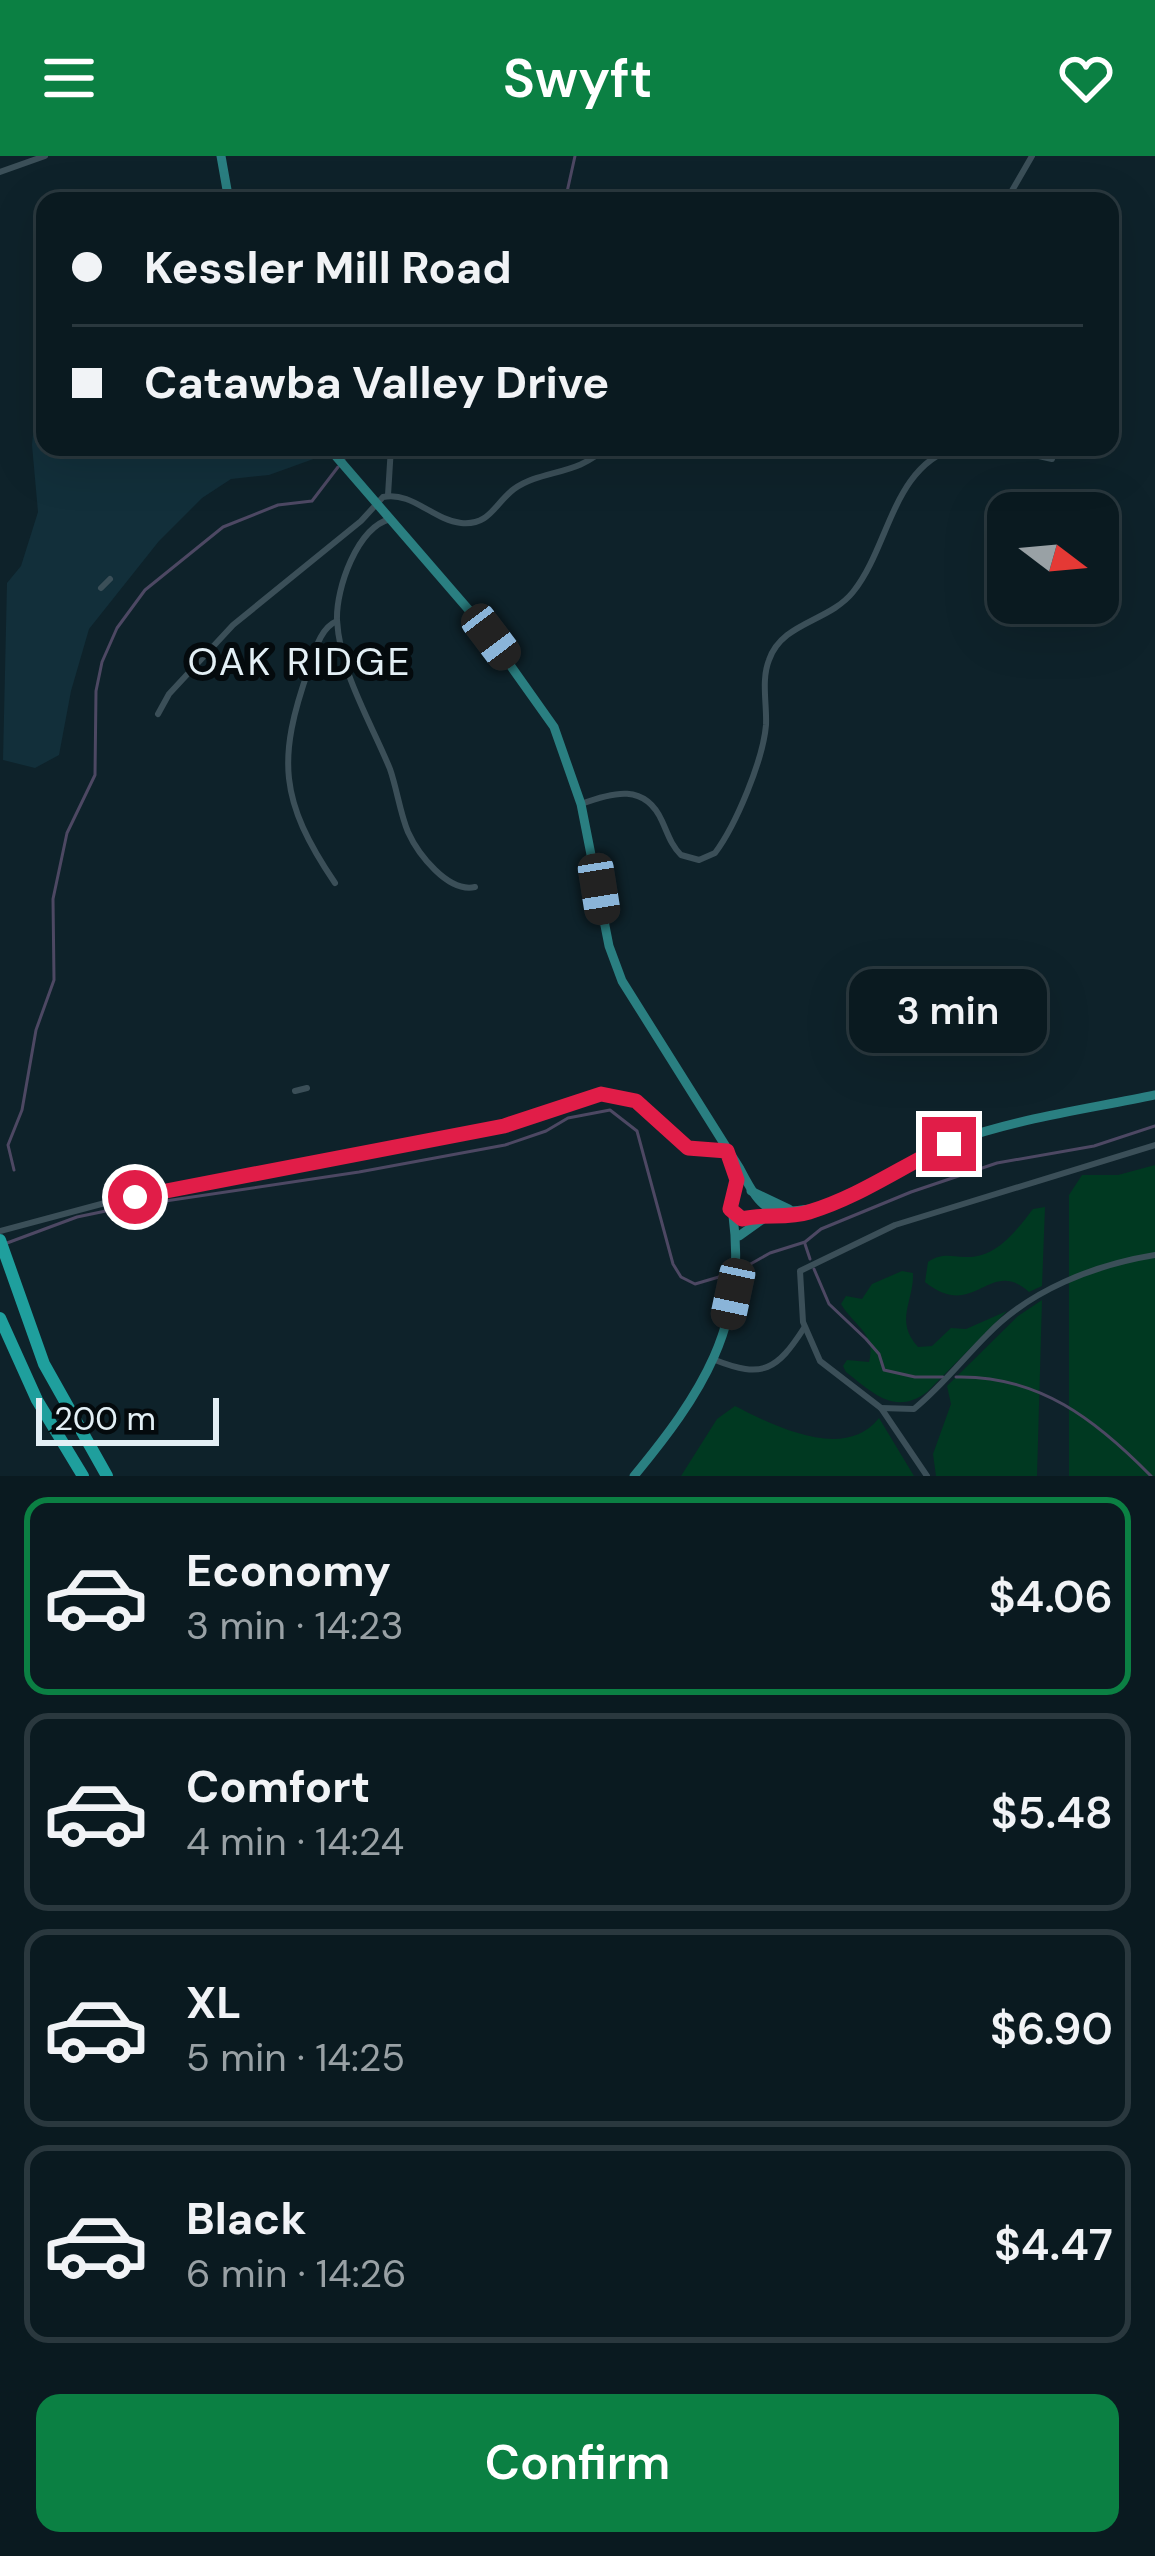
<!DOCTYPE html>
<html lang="en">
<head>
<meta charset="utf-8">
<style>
  :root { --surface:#0a1a20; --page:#132329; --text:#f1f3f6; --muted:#99a1a5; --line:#2a383e; --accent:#0b8043 }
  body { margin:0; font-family:"DM Sans",sans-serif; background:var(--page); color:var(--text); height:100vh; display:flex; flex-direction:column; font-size:45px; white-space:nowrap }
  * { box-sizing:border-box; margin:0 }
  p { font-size:39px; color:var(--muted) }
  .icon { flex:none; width:66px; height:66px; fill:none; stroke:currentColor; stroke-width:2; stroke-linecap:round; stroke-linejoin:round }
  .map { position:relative; height:1320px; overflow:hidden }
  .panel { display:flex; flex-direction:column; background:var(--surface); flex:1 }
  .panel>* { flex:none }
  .guide { position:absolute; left:36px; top:36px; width:1083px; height:264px; border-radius:24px; box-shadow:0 12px 48px #0002,0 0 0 3px var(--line); display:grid; align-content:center; height:264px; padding:0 36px; background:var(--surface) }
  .needle { width:78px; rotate:106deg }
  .buttons { position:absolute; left:987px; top:336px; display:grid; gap:24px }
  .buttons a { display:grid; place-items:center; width:132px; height:132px; border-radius:24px; background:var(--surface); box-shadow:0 12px 48px #0002,0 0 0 3px var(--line); font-size:60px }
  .scale { position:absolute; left:36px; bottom:30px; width:183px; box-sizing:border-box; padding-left:12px; border:6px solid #e3eff5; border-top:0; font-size:33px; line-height:42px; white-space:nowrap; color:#e3eff5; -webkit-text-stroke:9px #040a0d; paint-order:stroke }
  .end { position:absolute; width:54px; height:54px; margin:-27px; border:15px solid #e11d48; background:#fff; box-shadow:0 0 0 6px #fff }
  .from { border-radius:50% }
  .bubble { position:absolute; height:84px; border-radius:24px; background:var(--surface); box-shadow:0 12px 48px #0002,0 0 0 3px var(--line); font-size:39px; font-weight:600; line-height:84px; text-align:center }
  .car { position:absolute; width:36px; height:72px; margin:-36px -18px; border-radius:15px; box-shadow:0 0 9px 3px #0007; background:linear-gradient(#222 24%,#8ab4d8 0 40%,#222 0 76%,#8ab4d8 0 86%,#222 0) }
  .guide b { display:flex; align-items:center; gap:42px; height:114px; font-size:45px }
  .guide b+b { border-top:3px solid var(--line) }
  .guide i { width:30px; height:30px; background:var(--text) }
  ul { padding:21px 0 0; list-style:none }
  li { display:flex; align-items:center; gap:36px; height:198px; margin:0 24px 18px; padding:0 12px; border:6px solid var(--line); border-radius:24px }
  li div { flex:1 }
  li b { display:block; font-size:45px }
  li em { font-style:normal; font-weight:600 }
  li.current { border-color:var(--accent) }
  li>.icon { width:108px; height:108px; stroke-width:1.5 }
  .cta { display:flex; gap:24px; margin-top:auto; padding:24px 36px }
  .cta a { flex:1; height:138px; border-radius:24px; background:var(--accent); color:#fff; font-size:48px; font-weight:600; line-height:138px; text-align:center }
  header { display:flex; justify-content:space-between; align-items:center; height:156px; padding:0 36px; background:var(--accent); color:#fff; font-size:54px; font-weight:600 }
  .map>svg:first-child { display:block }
</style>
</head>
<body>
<header><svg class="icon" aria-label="menu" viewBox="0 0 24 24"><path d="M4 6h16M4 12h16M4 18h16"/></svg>Swyft<svg class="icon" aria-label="heart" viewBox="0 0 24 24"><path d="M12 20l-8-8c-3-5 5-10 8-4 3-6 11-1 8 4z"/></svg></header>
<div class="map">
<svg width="1155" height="1320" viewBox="0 0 1155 1320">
  <rect width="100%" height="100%" fill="#0e222a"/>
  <path fill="#122f3a" d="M 45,248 L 45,291 L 311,291 L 319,301 L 269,319 L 231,323 L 202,342 L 159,385 L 89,473 L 71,535 L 59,599 L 35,612 L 3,604 L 7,427 L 21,410 L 38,356 L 32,289 L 35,258 Z"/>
  <g fill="#003921">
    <path d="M 1155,1009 L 1155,1320 L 1069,1320 L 1069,1039 L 1082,1019 L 1118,1019 Z"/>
    <path d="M 1045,1051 L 1042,1130 L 1029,1136 C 989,1100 975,1166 925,1126 L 928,1106 C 941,1097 950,1100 964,1101 C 996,1103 1015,1076 1033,1053 Z"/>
    <path d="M 902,1115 L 913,1117 C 914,1146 894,1164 918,1191 L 932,1190 L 951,1172 L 966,1173 L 1007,1155 L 927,1236 C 895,1260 873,1237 846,1216 L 843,1210 L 847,1204 L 869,1206 C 877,1178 854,1170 841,1148 L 846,1140 L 862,1143 L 872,1128 Z"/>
    <path d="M 1042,1144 L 1037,1320 L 936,1320 L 933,1298 L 951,1248 L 947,1230 L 1018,1160 Z"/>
    <path d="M 735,1250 C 774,1270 845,1306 879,1262 L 914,1320 L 681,1320 L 717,1263 Z"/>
  </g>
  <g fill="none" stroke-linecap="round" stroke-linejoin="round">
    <g stroke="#4d4863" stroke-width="3">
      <path d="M 565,45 L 575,0"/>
      <path d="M 345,302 L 352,291"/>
      <path d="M 14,1014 L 8,989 L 22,954 L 36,874 L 54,824 L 53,743 L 67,677 L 95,619 L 96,535 L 102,506 L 117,472 L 145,434 L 223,371 L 278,349 L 312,345 L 338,311"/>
      <path d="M 7,1087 L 77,1061 L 125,1051 L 359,1016 L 505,989 L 546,975 L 568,962 L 610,954 L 637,975 L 673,1108 L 681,1121 L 695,1128 L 729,1118"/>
      <path d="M 805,1088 L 810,1103"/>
      <path d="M 814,1113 L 829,1148 L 866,1183 L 879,1198 L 884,1214 L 915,1221 L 943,1221"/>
      <path d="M 738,1115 L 770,1097 L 805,1086 L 821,1073 L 911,1036 L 997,1007 L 1094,990 L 1155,970"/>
      <path d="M 956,1221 C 1039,1219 1096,1264 1151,1320"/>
    </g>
    <g stroke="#3b4f58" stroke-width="6">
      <path d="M 0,16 L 45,0"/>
      <path d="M 411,45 L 412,42"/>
      <path d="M 1006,45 L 1032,0"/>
      <path d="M 999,291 L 1052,303"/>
      <path d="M 388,339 L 391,291"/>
      <path d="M 390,363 C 357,372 336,432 337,464 C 340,517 371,566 390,613 C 397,633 400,657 408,676 C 418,698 448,737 475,731"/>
      <path d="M 101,432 L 110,423"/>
      <path d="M 158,558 L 169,538 L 233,469 L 361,365 L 383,341 C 412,335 433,364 461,367 C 490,370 495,347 514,333 C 542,313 578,320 606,291"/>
      <path d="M 581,648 C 613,636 645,627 662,665 C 668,678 671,689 681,699 L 699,704 L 715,697 C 736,669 763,604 766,569 C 767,548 761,524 769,504 C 782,466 829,466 853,436 C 890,390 892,310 957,291"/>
      <path d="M 335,727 C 279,644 277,603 309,512 C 315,495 320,472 337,465"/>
      <path d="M 295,935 L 307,932"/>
      <path d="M 0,1075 L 105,1047 L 504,970 L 601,938 L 636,945 L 688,992 L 727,995"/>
      <path d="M 715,1204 C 763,1223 777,1214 804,1172"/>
      <path d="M 881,1252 L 914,1253 C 941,1231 962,1204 987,1179 C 1030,1134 1094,1109 1155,1099"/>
      <path d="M 927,1320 L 881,1252 L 820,1205 L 803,1166 L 800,1115 L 895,1069 L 1155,989"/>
    </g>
    <g stroke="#2a7f81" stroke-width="9">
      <path d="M 221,0 L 229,45"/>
      <path d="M 328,291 L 481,468 L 554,571 L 581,648 L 609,790 L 622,825 L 740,1013 C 765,1061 770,1059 824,1051"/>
      <path d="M 734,1011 L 736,1035 L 729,1050 L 736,1061 L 794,1060"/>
      <path d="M 751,1035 L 789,1053"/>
      <path d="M 822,1052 C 869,1035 908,1003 955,985 C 1019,962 1088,953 1155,939"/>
      <path d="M 739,1080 L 763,1063"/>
      <path d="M 634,1320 C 700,1240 748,1169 733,1060"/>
    </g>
    <g stroke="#1f9f9d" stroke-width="12">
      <path d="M 0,1084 L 44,1208 L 107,1320"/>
      <path d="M 0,1162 L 37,1244 L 83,1320"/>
    </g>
  </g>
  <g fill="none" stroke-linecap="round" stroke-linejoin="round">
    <path stroke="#e11d48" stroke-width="15" d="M 135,1041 L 504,970 L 601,938 L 636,945 L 688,992 L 727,995 L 737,1024 L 730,1053 L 742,1063 C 762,1057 787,1063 809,1056 C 859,1041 902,1010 949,988"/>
  </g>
  <g text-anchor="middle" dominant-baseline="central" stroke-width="12" stroke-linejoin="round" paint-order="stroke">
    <g font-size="39" letter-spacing="3" fill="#e3eff5" stroke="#040a0d">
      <text x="300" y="505">OAK RIDGE</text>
    </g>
  </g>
</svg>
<div class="buttons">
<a><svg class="needle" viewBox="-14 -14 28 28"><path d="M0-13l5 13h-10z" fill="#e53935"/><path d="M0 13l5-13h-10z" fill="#99a1a5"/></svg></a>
</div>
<div class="scale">200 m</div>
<i class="end from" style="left:135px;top:1041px"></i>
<i class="end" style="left:949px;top:988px"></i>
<div class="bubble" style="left:849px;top:813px;width:198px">3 min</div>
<i class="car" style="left:491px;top:481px;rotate:143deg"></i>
<i class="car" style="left:599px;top:733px;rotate:171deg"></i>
<i class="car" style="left:733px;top:1138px;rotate:192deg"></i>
<div class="guide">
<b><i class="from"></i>Kessler Mill Road</b>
<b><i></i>Catawba Valley Drive</b>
</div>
</div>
<section class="panel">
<ul>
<li class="current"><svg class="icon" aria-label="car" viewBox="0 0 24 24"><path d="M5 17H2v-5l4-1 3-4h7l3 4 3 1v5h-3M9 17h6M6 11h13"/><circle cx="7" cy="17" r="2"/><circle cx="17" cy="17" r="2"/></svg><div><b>Economy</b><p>3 min · 14:23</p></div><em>$4.06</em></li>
<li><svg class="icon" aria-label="car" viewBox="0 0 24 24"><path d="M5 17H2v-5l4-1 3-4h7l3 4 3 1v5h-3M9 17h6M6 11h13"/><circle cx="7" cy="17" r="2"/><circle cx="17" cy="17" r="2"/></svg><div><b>Comfort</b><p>4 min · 14:24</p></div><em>$5.48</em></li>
<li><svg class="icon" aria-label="car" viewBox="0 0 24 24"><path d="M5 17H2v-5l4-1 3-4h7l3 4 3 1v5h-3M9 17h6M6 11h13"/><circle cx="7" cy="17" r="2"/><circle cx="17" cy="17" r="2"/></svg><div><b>XL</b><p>5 min · 14:25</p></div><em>$6.90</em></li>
<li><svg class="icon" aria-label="car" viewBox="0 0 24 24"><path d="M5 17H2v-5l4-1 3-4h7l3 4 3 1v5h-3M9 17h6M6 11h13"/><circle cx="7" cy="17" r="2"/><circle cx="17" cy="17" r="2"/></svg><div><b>Black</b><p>6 min · 14:26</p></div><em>$4.47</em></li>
</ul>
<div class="cta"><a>Confirm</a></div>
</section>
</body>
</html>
